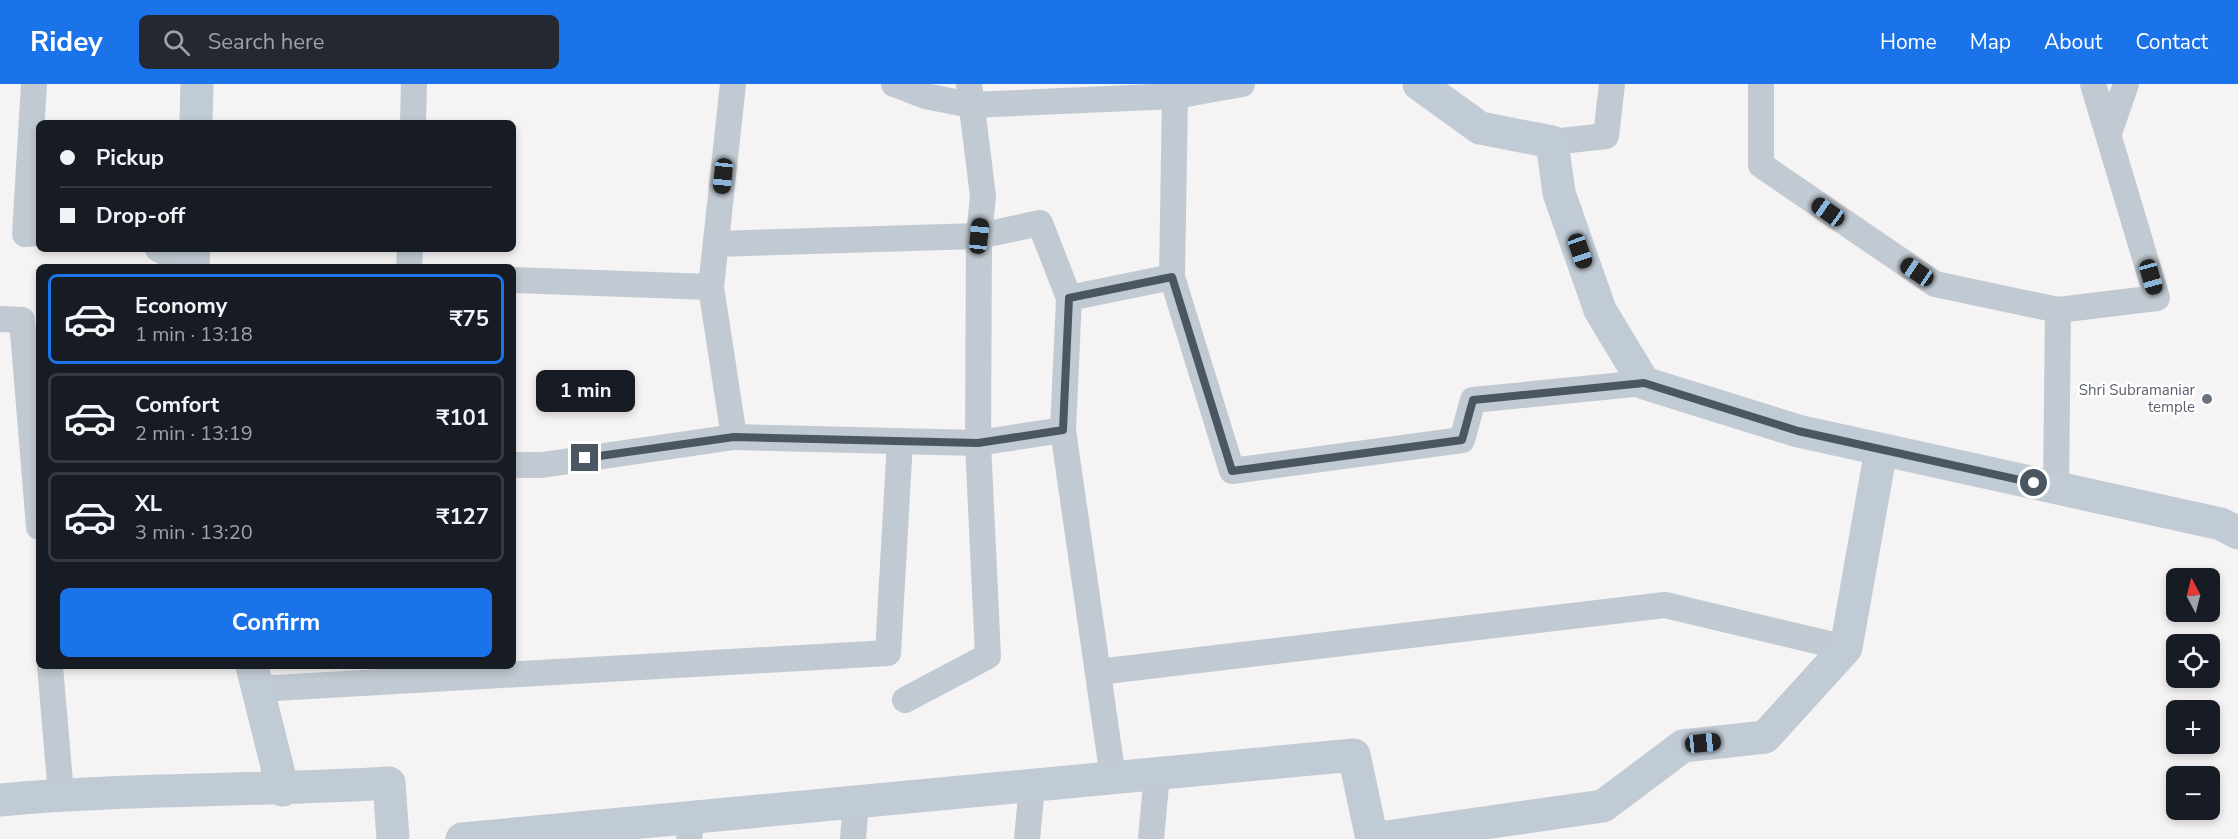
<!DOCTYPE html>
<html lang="en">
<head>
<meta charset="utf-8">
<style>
  :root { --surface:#171b24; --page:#242831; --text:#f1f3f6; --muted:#9ea1a6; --line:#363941; --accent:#1a73e8 }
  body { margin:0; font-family:"Nunito Sans",sans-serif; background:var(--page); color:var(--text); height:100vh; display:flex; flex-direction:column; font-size:22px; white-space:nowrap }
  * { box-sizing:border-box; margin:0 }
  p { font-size:20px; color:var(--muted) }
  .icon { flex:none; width:33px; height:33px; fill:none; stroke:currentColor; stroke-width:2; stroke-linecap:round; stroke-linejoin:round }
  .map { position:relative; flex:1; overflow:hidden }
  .sheet { position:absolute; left:36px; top:180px; width:480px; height:405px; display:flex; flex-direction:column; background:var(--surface); border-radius:9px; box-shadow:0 3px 9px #0003 }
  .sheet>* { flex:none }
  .top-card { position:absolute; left:36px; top:36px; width:480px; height:132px; border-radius:9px; box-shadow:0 3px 9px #0003; display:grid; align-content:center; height:132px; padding:0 24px; background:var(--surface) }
  .needle { width:39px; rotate:353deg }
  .controls { position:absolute; left:2166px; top:484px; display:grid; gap:12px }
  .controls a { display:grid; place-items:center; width:54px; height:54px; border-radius:9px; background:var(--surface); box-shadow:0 3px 9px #0003; font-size:30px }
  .end { position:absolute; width:27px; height:27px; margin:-14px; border:8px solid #4a5661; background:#fff; box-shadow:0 0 0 3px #fff }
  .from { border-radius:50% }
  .bubble { position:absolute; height:42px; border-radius:9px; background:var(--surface); box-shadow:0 3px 9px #0003; font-size:20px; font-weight:700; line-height:42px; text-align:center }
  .car { position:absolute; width:18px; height:36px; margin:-18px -9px; border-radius:8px; box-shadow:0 0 4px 2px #0007; background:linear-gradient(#222 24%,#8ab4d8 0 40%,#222 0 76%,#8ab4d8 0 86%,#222 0) }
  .top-card b { display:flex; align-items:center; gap:21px; height:57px; font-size:22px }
  .top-card b+b { border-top:2px solid var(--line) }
  .top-card i { width:15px; height:15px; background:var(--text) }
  ul { padding:10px 0 0; list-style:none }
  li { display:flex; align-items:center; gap:18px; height:90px; margin:0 12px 9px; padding:0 12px; border:3px solid var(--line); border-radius:9px }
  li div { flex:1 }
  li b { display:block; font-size:22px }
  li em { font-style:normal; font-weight:700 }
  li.on { border-color:var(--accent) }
  li>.icon { width:54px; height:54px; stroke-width:1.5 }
  .button { display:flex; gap:12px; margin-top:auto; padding:12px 24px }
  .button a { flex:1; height:69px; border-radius:9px; background:var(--accent); color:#fff; font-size:24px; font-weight:700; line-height:69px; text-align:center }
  header { display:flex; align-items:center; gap:36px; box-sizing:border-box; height:84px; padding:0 30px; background:var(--accent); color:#fff }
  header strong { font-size:28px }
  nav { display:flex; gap:33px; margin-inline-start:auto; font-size:21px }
  .search { width:420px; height:54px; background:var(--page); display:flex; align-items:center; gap:15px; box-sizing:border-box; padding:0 21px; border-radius:9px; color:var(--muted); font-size:22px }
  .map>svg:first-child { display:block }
</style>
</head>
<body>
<header>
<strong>Ridey</strong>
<div class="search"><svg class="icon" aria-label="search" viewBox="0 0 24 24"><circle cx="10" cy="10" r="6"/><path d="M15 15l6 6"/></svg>Search here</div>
<nav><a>Home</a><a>Map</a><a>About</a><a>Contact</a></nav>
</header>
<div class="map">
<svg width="2238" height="755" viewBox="0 0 2238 755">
  <rect width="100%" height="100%" fill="#f5f3f3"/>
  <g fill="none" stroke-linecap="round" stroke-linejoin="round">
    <g stroke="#c1cad2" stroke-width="26">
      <path d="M 34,0 L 25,150 L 39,149"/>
      <path d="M 894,0 L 925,12 L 971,21 L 1175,12 L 1242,0"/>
      <path d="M 1761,0 L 1761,81 L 1935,200 L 2058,226 L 2157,214 L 2093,0"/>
      <path d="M 413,39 L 414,0"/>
      <path d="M 2109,49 L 2126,0"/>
      <path d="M 1552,58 L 1606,52 L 1612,0"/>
      <path d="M 716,160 L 979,152 L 1040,139 L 1069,214 L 1172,193 L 1175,12"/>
      <path d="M 158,165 L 192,183"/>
      <path d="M 409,183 L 410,165"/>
      <path d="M 1172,193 L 1232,387 L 1462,356 L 1473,316 L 1644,299"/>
      <path d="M 513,196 L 711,203 L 733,0"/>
      <path d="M 0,235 L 22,236 L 39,443"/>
      <path d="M 1063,346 L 1113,694"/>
      <path d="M 734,353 L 978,359 L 1063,346 L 1069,214"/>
      <path d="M 513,381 L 542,381 L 734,353 L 711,203"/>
      <path d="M 2056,404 L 2058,226"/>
      <path d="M 50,582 L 61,710"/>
      <path d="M 1098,588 L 1665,521 L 1846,564"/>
      <path d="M 258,605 L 888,569 L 900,357"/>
      <path d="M 905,616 L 988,572 L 978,359 L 979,152 L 983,112 L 969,0"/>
      <path d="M 689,755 L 692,733"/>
      <path d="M 853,755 L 856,718"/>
      <path d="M 1027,755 L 1032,702"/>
      <path d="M 1151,755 L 1157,690"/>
    </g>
    <g stroke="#c1cbd6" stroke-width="33">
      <path d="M 1419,0 L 1480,44 L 1552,58 L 1559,109 L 1600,226 L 1644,299 L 1798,347 L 2221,440 L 2238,449"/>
      <path d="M 196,39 L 197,0"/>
      <path d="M 193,183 L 194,165"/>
      <path d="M 252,582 L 283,706"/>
      <path d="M 0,716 C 129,704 260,707 389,699 L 393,755"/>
      <path d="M 462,755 L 1354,671 L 1372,755 L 1603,722 L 1683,662 L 1765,653 L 1846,564 L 1881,366"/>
    </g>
  </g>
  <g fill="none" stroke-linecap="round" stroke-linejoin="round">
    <path stroke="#4a5661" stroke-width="8" d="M 585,374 L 734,353 L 978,359 L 1063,346 L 1069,214 L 1172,193 L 1232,387 L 1462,356 L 1473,316 L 1644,299 L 1798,347 L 2034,399"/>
  </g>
  <circle fill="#6b7280" stroke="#fff" stroke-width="2" cx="2207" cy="315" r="6"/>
  <g text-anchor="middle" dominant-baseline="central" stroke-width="5" stroke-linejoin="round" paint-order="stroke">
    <g font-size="15" fill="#5b616d" stroke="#fff" text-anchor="end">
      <text x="2195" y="306">Shri Subramaniar<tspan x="2195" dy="17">temple</tspan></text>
    </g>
  </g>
</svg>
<div class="controls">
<a><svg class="needle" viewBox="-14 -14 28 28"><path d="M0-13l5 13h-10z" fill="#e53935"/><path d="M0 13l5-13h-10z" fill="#9ea1a6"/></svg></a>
<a><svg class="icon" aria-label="locate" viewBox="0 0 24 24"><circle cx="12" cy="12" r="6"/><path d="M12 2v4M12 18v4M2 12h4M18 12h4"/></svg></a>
<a>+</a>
<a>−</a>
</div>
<i class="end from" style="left:2034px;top:399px"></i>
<i class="end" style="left:585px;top:374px"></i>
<div class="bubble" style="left:536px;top:286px;width:99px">1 min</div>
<i class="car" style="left:723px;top:92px;rotate:186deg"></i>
<i class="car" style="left:1828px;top:128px;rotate:305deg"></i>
<i class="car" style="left:979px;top:152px;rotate:6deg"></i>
<i class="car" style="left:1580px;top:167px;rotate:161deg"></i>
<i class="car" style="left:1917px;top:188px;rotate:304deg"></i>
<i class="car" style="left:2151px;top:193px;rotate:164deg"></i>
<i class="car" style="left:1703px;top:659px;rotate:84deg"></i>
<div class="top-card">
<b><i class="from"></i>Pickup</b>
<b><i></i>Drop-off</b>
</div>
<section class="sheet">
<ul>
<li class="on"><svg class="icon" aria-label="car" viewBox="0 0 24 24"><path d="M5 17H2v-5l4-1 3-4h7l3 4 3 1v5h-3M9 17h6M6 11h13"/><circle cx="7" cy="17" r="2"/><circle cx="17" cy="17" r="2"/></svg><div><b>Economy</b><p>1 min · 13:18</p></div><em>₹75</em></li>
<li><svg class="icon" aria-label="car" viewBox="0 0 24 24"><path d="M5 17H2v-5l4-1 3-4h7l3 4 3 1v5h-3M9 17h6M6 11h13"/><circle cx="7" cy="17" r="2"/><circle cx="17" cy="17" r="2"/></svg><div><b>Comfort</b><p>2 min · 13:19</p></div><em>₹101</em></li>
<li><svg class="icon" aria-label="car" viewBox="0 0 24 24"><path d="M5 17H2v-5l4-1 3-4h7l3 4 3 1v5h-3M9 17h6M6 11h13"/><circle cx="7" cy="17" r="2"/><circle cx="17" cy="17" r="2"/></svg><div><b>XL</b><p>3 min · 13:20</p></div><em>₹127</em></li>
</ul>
<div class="button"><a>Confirm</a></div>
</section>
</div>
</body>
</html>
